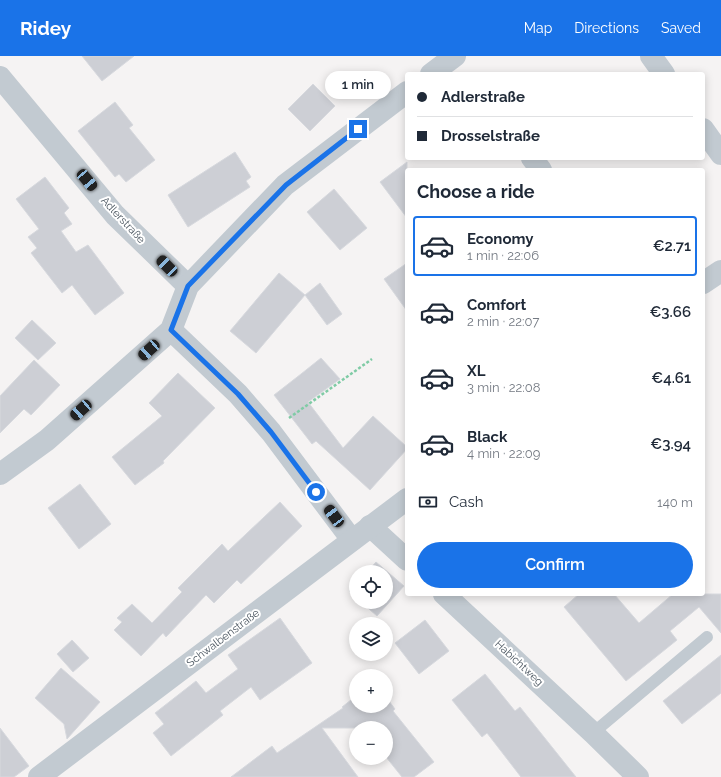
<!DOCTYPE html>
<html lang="en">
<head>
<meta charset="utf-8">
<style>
  :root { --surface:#fff; --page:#f2f2f3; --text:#1f2937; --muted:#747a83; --line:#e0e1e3; --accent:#1a73e8 }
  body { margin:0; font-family:Raleway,sans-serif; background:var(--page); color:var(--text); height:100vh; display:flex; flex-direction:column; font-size:15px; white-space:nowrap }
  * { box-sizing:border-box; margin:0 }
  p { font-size:13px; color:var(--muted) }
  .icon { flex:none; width:22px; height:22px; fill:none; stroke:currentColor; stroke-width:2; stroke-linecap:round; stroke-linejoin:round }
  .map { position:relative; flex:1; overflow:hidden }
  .side { position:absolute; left:405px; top:112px; width:300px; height:428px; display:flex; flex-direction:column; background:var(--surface); border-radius:4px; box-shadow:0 2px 10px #0003 }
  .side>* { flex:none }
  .hud { position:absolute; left:405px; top:16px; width:300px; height:88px; border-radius:4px; box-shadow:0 2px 10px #0003; display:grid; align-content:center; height:88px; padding:0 12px; background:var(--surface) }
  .tools { position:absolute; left:349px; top:509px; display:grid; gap:8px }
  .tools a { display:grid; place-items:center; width:44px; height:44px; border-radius:50%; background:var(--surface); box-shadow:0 2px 10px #0003; font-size:20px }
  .end { position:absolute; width:18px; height:18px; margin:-9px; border:5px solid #1a73e8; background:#fff; box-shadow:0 0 0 2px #fff }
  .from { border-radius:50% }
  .bubble { position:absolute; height:28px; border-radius:14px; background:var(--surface); box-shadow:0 2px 10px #0003; font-size:13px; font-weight:600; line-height:28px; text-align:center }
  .car { position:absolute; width:12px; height:24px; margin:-12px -6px; border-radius:5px; box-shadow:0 0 3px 1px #0007; background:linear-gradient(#222 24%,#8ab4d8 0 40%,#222 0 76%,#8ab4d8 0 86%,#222 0) }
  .hud b { display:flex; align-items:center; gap:14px; height:38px; font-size:15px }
  .hud b+b { border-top:1px solid var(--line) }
  .hud i { width:10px; height:10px; background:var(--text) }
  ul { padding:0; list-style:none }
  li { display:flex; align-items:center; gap:12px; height:60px; margin:0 8px 6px; padding:0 4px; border:2px solid transparent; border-radius:4px }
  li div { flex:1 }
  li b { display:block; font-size:15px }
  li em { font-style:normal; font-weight:600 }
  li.on { border-color:var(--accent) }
  li>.icon { width:36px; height:36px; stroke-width:1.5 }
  h2 { padding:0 12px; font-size:18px; line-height:48px }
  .pay { display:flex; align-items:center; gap:10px; height:44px; padding:0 12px; font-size:15px }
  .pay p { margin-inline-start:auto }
  .action { display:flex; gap:8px; margin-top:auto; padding:8px 12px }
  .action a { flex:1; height:46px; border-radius:24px; background:var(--accent); color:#fff; font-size:16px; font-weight:600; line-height:46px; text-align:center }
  header { display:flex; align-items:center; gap:24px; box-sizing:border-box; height:56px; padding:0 20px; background:var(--accent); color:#fff }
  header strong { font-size:19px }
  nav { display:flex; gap:22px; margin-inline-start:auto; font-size:14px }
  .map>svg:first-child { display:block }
</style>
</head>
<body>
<header>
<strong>Ridey</strong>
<nav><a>Map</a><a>Directions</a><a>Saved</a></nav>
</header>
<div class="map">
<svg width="721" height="721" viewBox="0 0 721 721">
  <rect width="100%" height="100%" fill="#f5f3f3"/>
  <g fill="#cdcfd5" stroke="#d7d9de">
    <path d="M 82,0 L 134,0 L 102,25 Z"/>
    <path d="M 313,28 L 335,50 L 310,75 L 288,53 Z"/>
    <path d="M 115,46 L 133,69 L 129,72 L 155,104 L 126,126 L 119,118 L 115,121 L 78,75 Z"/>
    <path d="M 235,96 L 251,121 L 246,125 L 250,131 L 188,171 L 168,139 Z"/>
    <path d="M 407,106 L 407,162 L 380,126 Z"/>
    <path d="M 45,121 L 69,152 L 64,157 L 72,168 L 61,175 L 76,196 L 88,189 L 124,237 L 95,259 L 72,229 L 62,237 L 31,197 L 37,192 L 28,181 L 39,173 L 16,143 Z"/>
    <path d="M 334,133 L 367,172 L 340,194 L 307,156 Z"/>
    <path d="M 407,207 L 407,255 L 384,223 Z"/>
    <path d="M 279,217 L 305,239 L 320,227 L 342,258 L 327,269 L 305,239 L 256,297 L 230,275 Z"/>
    <path d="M 32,264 L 56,287 L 38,304 L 15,282 Z"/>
    <path d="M 321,302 L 340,323 L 308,346 L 343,392 L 373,360 L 407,391 L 407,393 L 370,434 L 316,385 L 312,388 L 274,339 L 301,318 Z"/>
    <path d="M 34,304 L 60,329 L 31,359 L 24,353 L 0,377 L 0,340 Z"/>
    <path d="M 178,317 L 215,352 L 163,405 L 164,407 L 135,429 L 112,401 L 162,360 L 149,347 Z"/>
    <path d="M 80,428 L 111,468 L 79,493 L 48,452 Z"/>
    <path d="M 280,446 L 302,470 L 241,528 L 237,524 L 214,547 L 206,539 L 166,581 L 163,577 L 141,600 L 114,574 L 122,566 L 117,562 L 132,548 L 152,567 L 182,536 L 178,532 L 222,488 L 228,495 Z"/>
    <path d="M 376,506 L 404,530 L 377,560 L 361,546 L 386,546 L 386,516 L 367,516 Z"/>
    <path d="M 356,528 L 356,542 L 349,535 Z"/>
    <path d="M 579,538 L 614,538 L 639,567 L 673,538 L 721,538 L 721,577 L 699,551 L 670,575 L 677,584 L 626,625 L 564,551 Z"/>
    <path d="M 280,562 L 312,607 L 260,644 L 251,631 L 220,655 L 223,659 L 171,700 L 153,677 L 164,668 L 155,657 L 196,625 L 206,637 L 238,613 L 228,599 Z"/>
    <path d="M 425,564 L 449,595 L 419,618 L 395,587 Z"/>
    <path d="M 72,584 L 89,602 L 73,616 L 57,598 Z"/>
    <path d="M 721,599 L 721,637 L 682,668 L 663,645 Z"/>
    <path d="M 61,612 L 100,646 L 67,683 L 64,668 L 35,642 Z"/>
    <path d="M 485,618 L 515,655 L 520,651 L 576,721 L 521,721 L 487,677 L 482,681 L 452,644 Z"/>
    <path d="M 356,640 L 356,650 L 386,650 L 386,641 L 395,653 L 393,655 L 434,706 L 414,721 L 402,721 L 386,701 L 386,672 L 322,672 L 358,721 L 231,721 L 272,690 L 277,697 L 343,652 L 342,651 Z"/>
    <path d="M 0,672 L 29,710 L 14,721 L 0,721 Z"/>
  </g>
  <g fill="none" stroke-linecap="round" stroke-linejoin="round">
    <path stroke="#7fcba5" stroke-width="2.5" stroke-dasharray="3 2" stroke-linecap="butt" d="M 289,362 L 372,303"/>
    <path stroke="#c2cad1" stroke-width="12" d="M 593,677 L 707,581"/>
    <g stroke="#c2cad1" stroke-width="22">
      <path d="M 651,0 L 664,18"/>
      <path d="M 431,18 L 455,0"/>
      <path d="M 0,21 L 115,159 L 188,230"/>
      <path d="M 703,73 L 721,98"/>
      <path d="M 532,102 L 541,114"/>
      <path d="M 703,227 L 721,215"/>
      <path d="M 171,274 L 238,338 L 271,376 L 352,484"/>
      <path d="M 0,418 L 47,384 L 171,274 L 188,230 L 285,129 L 407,36"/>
      <path d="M 370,470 L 407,504"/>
      <path d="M 444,538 L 593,677 L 638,721"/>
      <path d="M 39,721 L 407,443"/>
    </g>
  </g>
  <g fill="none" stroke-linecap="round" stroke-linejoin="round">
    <path stroke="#1a73e8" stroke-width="5" d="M 316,436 L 271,376 L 238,338 L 171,274 L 188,230 L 286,129 L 358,73"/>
  </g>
  <g text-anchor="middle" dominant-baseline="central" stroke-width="4" stroke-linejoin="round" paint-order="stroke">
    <g font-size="11" fill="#4b5660" stroke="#fff">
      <text transform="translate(123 164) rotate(47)">Adlerstraße</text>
      <text transform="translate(223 582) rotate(-37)">Schwalbenstraße</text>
      <text transform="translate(519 607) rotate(43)">Habichtweg</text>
    </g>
  </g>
</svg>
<div class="tools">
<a><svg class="icon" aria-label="locate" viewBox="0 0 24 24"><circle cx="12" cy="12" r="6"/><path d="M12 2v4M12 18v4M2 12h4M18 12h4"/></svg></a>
<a><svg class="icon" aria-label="layers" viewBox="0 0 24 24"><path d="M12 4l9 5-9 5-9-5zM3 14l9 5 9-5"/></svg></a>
<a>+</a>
<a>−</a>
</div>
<i class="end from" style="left:316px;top:436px"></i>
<i class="end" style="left:358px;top:73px"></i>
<div class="bubble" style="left:325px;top:15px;width:66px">1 min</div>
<i class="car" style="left:87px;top:124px;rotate:140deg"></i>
<i class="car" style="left:167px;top:210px;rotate:315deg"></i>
<i class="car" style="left:149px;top:294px;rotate:228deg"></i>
<i class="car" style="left:81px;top:354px;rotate:228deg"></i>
<i class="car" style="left:334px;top:460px;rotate:323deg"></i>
<div class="hud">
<b><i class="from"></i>Adlerstraße</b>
<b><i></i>Drosselstraße</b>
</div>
<section class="side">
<h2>Choose a ride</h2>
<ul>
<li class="on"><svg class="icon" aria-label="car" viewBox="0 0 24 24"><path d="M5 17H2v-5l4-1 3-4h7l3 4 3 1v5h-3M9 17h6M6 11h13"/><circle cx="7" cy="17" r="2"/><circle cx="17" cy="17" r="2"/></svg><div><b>Economy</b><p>1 min · 22:06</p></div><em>€2.71</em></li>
<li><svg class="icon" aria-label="car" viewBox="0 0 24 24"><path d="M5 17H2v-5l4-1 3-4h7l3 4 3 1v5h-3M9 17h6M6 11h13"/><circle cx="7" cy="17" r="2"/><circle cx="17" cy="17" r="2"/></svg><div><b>Comfort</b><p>2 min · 22:07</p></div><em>€3.66</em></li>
<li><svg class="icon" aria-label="car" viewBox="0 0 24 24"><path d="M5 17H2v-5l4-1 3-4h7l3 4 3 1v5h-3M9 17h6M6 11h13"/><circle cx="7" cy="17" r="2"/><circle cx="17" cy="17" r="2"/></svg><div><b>XL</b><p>3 min · 22:08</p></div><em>€4.61</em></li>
<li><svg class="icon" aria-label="car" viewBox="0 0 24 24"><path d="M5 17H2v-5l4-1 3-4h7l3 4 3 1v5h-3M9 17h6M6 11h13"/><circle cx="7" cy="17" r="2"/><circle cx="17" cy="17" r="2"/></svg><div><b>Black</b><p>4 min · 22:09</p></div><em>€3.94</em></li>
</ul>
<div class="pay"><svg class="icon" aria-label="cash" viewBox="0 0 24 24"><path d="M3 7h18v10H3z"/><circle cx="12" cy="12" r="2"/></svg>Cash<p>140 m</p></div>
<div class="action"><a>Confirm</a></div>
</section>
</div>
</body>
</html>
